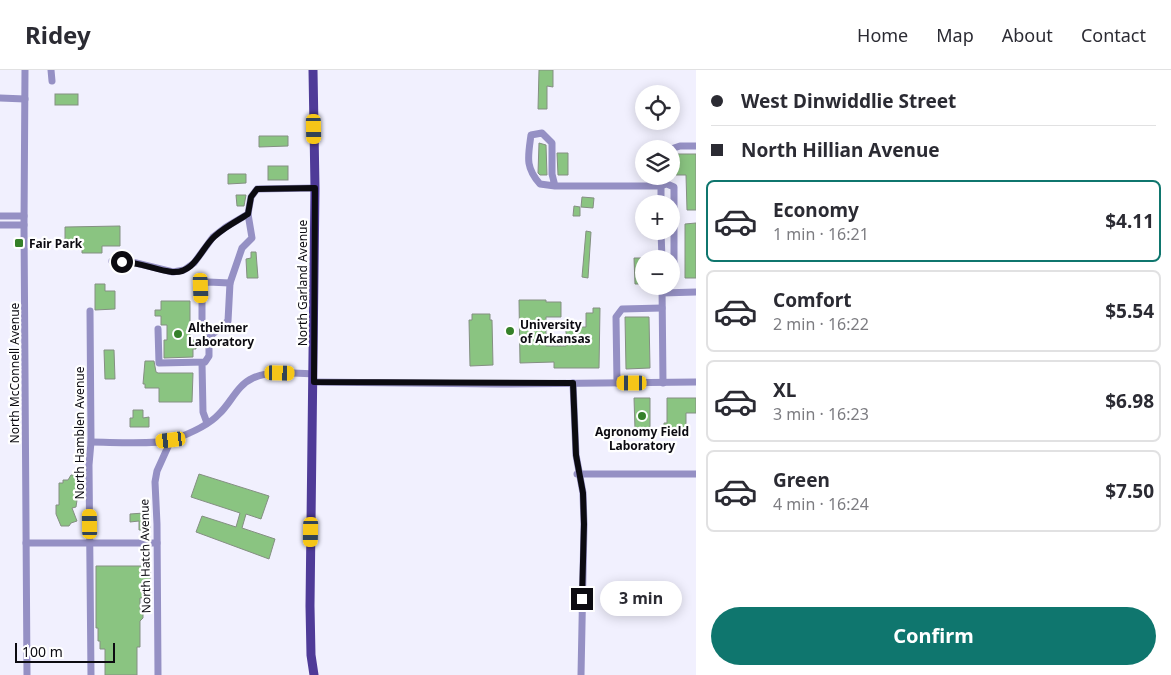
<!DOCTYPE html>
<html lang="en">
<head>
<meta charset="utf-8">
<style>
  :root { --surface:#fff; --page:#f2f2f3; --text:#2b2b33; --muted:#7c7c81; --line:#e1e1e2; --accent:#0f766e }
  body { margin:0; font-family:"Noto Sans",sans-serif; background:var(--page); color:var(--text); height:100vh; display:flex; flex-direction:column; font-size:19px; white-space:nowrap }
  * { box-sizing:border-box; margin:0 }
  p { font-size:16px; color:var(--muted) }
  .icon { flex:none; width:28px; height:28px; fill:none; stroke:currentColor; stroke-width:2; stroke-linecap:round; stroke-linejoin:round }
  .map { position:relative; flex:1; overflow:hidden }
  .side { display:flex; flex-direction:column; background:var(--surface); width:475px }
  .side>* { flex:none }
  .guide { display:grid; align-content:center; height:110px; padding:0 15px; background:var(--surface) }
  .tools { position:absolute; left:635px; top:15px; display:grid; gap:10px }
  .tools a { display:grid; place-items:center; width:45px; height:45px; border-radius:50%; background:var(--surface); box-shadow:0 2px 12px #0003; font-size:25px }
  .scale { position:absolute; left:15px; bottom:12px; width:100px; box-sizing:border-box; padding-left:5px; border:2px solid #0c0b11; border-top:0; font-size:14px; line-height:18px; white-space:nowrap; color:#0c0b11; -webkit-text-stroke:4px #fff; paint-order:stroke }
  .end { position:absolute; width:22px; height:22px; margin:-11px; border:6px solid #0c0b11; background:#fff; box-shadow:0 0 0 2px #fff }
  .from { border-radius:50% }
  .bubble { position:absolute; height:35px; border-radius:18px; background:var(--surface); box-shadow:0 2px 12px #0003; font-size:16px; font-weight:700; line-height:35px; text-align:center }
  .car { position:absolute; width:15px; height:30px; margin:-15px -8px; border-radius:6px; box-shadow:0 0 4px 1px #0007; background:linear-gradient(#f5c518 24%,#345 0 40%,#f5c518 0 76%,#345 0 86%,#f5c518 0) }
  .guide b { display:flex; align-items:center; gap:18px; height:48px; font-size:19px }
  .guide b+b { border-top:1px solid var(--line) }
  .guide i { width:12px; height:12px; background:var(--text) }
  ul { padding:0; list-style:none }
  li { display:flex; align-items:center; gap:15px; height:82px; margin:0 10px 8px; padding:0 5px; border:2px solid var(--line); border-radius:8px }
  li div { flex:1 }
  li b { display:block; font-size:19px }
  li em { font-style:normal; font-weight:700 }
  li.selected { border-color:var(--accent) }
  li>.icon { width:45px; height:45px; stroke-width:1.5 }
  .action { display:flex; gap:10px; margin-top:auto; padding:10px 15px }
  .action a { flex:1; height:58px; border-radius:30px; background:var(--accent); color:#fff; font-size:20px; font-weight:700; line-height:58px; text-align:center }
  header { display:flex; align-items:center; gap:30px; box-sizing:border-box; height:70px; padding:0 25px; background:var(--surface); border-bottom:1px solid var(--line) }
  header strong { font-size:24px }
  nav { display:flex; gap:28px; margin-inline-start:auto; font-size:18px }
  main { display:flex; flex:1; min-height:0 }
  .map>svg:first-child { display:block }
</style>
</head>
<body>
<header>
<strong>Ridey</strong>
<nav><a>Home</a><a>Map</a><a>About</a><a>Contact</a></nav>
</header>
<main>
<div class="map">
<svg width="696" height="605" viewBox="0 0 696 605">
  <rect width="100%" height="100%" fill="#f1f0fe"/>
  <g fill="#8ac481" stroke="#848f82">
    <path d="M 539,0 L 553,0 L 553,17 L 547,16 L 547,39 L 538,39 Z"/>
    <rect x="55" y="24" width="23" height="11"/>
    <path d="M 259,66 L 288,66 L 288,76 L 259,77 Z"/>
    <path d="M 539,73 L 546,75 L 547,105 L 540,105 L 538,103 Z"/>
    <path d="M 557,83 L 568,83 L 568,105 L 558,105 Z"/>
    <path d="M 676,84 L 696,84 L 696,140 L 687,140 L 686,105 L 676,105 Z"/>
    <rect x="268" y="96" width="20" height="14"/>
    <path d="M 228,104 L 246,104 L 246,113 L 228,114 Z"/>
    <path d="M 236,125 L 246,125 L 244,136 L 237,136 Z"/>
    <path d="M 582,127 L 594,128 L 593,138 L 581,137 Z"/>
    <path d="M 574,136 L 580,137 L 580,146 L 573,146 Z"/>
    <path d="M 696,153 L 696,208 L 685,208 L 685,154 Z"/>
    <path d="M 120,156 L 120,176 L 102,176 L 102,183 L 82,183 L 82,176 L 65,176 L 65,157 Z"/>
    <path d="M 586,161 L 591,162 L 588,208 L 582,207 Z"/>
    <path d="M 251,182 L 256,182 L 258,208 L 247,208 L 246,189 L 251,188 Z"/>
    <path d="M 634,188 L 644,188 L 644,214 L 635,214 Z"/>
    <path d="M 95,214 L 105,214 L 105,221 L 115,221 L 115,239 L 95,240 Z"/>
    <path d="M 519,230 L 546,230 L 546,232 L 561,232 L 561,247 L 546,247 L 546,276 L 566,276 L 566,257 L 586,257 L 586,243 L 593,243 L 593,238 L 600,238 L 599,298 L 554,298 L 554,292 L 520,293 Z"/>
    <path d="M 161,231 L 190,231 L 190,270 L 196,270 L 196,279 L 193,279 L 193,287 L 164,288 L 164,270 L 167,270 L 167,255 L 161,255 L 161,246 L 155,246 L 155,240 L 161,240 Z"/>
    <path d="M 472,244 L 490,244 L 490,250 L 492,250 L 493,295 L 470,296 L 469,250 L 472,250 Z"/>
    <path d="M 625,247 L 649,247 L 650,298 L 626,299 Z"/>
    <path d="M 104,280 L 114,280 L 115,309 L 105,309 Z"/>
    <path d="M 145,291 L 154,291 L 156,302 L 158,303 L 193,303 L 192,332 L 159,332 L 159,318 L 145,318 L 145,314 L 143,314 Z"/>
    <path d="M 634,328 L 650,328 L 650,359 L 635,359 Z"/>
    <path d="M 667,328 L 696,328 L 696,343 L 686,343 L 686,358 L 664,359 L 664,353 L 667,353 Z"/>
    <path d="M 133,340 L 143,340 L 143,348 L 149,347 L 149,357 L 130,357 L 130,348 L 133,348 Z"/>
    <path d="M 199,404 L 269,426 L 261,449 L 246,444 L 242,458 L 275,469 L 269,489 L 196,462 L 202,446 L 236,457 L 240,443 L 191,427 Z"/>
    <path d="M 71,405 L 76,405 L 77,430 L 76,437 L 72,438 L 77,451 L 71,453 L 69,456 L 61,456 L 56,444 L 56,435 L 59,435 L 59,413 L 63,413 L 63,410 L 68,410 Z"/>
    <path d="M 144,443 L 149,444 L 150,460 L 139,460 L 139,451 L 130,452 L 130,444 Z"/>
    <path d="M 96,496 L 150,496 L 150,528 L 140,528 L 140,539 L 143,542 L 143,548 L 140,551 L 140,577 L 137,577 L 137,605 L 105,605 L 105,579 L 100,579 L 100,571 L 98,571 L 98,558 L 96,558 Z"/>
  </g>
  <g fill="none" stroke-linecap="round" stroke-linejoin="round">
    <g stroke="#9590c4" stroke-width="7">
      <path d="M 25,0 L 24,155 L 27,605"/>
      <path d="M 51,0 L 52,11"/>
      <path d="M 0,28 L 25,29"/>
      <path d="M 671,79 L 680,76 L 696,76"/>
      <path d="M 661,106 L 661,134"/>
      <path d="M 555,116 L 552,104 L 552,73 L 542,63 L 531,65 C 528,87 525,97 540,114 L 555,116 L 660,116 L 667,114 L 674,117 L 674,209 L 671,211"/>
      <path d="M 0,146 L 24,146"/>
      <path d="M 0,155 L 24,155"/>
      <path d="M 661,161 L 662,189"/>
      <path d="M 112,191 L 132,192 L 173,202 L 184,200 L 194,193 L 213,167 L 226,157 L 248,144 L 251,127 L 257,119 L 315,118"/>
      <path d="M 662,216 L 663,313"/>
      <path d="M 662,223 L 696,222"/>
      <path d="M 90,241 L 91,372 L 89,395 L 91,605"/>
      <path d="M 158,259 L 159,293 L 205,292 L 209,286 L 209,267 L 202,259 L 202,215 L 208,212 L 230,213"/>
      <path d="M 209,267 L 228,251 L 230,213 L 242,178 L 252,168 L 248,144"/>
      <path d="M 202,293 L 203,342 L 207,353"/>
      <path d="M 313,312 L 498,314 L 696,312"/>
      <path d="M 573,313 L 576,385 L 583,423 L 584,454 L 581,605"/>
      <path d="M 617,313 L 616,247 L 622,239 L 662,238"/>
      <path d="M 91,372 C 112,372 153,375 172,370 C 186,365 209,355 219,344 C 231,333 237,315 253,308 C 271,300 294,303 313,304"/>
      <path d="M 577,404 L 696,404"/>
      <path d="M 26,473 L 157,473"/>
      <path d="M 158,605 L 157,454 L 155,412 L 157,401 L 171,370"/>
    </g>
    <path stroke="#4f3b98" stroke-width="9" d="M 313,0 L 315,118 L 310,536 L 311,585 L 314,605"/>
  </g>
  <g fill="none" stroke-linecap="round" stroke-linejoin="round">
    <path stroke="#0c0b11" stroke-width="6" d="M 122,192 C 139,192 155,200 172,202 C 195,204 201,178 215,166 C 225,157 237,151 248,144 L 251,127 L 257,119 L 315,118 L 314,312 L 573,313 L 576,385 L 583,423 L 584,454 L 582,529"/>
  </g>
  <g fill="#358129" stroke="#fff" stroke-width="2">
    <rect x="14" y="168" width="10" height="10" rx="2.5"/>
    <circle cx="510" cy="261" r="5"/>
    <circle cx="178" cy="264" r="5"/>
    <circle cx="642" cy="346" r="5"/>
  </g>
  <g text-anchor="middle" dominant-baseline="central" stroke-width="4.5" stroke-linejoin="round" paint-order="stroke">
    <g font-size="12" font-weight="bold" fill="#0c0b11" stroke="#fff" text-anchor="start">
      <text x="29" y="173">Fair Park</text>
      <text x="520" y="254">University<tspan x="520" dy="14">of Arkansas</tspan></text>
      <text x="188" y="257">Altheimer<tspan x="188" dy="14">Laboratory</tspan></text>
      <text x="642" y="361" text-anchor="middle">Agronomy Field<tspan x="642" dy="14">Laboratory</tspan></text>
    </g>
    <g font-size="12" fill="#0c0b11" stroke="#fff">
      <text transform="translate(302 213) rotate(-90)">North Garland Avenue</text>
      <text transform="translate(14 303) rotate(-90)">North McConnell Avenue</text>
      <text transform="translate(79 363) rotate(-90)">North Hamblen Avenue</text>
      <text transform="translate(145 486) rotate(-91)">North Hatch Avenue</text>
    </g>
  </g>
</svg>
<div class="tools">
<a><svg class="icon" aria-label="locate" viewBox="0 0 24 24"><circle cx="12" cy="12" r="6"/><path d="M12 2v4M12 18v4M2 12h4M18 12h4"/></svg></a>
<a><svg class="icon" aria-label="layers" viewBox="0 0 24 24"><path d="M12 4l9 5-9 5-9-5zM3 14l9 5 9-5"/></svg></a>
<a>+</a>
<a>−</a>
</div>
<div class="scale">100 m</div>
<i class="end from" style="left:122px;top:192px"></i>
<i class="end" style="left:582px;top:529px"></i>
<div class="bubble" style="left:600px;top:511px;width:82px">3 min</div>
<i class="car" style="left:314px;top:59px;rotate:179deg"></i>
<i class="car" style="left:201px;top:218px;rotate:178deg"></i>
<i class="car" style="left:280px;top:303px;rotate:91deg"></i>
<i class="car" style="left:632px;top:313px;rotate:270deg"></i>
<i class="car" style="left:171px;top:370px;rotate:263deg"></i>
<i class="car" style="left:90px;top:454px;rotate:359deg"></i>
<i class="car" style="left:311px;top:462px;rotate:181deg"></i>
</div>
<section class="side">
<div class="guide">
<b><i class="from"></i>West Dinwiddlie Street</b>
<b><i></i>North Hillian Avenue</b>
</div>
<ul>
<li class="selected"><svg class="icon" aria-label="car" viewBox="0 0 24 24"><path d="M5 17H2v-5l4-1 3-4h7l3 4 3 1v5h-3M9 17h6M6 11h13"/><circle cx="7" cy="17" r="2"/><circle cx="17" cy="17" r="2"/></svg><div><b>Economy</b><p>1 min · 16:21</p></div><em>$4.11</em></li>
<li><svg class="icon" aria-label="car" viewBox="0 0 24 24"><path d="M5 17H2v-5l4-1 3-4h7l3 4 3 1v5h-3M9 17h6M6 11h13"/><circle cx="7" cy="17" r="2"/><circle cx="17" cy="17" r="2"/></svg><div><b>Comfort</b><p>2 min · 16:22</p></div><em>$5.54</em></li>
<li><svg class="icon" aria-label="car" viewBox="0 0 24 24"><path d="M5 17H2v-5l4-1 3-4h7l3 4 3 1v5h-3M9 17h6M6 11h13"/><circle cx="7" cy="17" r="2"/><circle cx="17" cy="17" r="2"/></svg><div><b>XL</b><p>3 min · 16:23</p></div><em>$6.98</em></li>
<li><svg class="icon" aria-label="car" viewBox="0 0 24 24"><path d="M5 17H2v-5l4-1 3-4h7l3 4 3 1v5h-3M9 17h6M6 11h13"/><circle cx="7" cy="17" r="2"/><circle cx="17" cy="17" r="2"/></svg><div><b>Green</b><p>4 min · 16:24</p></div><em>$7.50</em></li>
</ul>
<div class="action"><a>Confirm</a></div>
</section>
</main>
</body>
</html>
